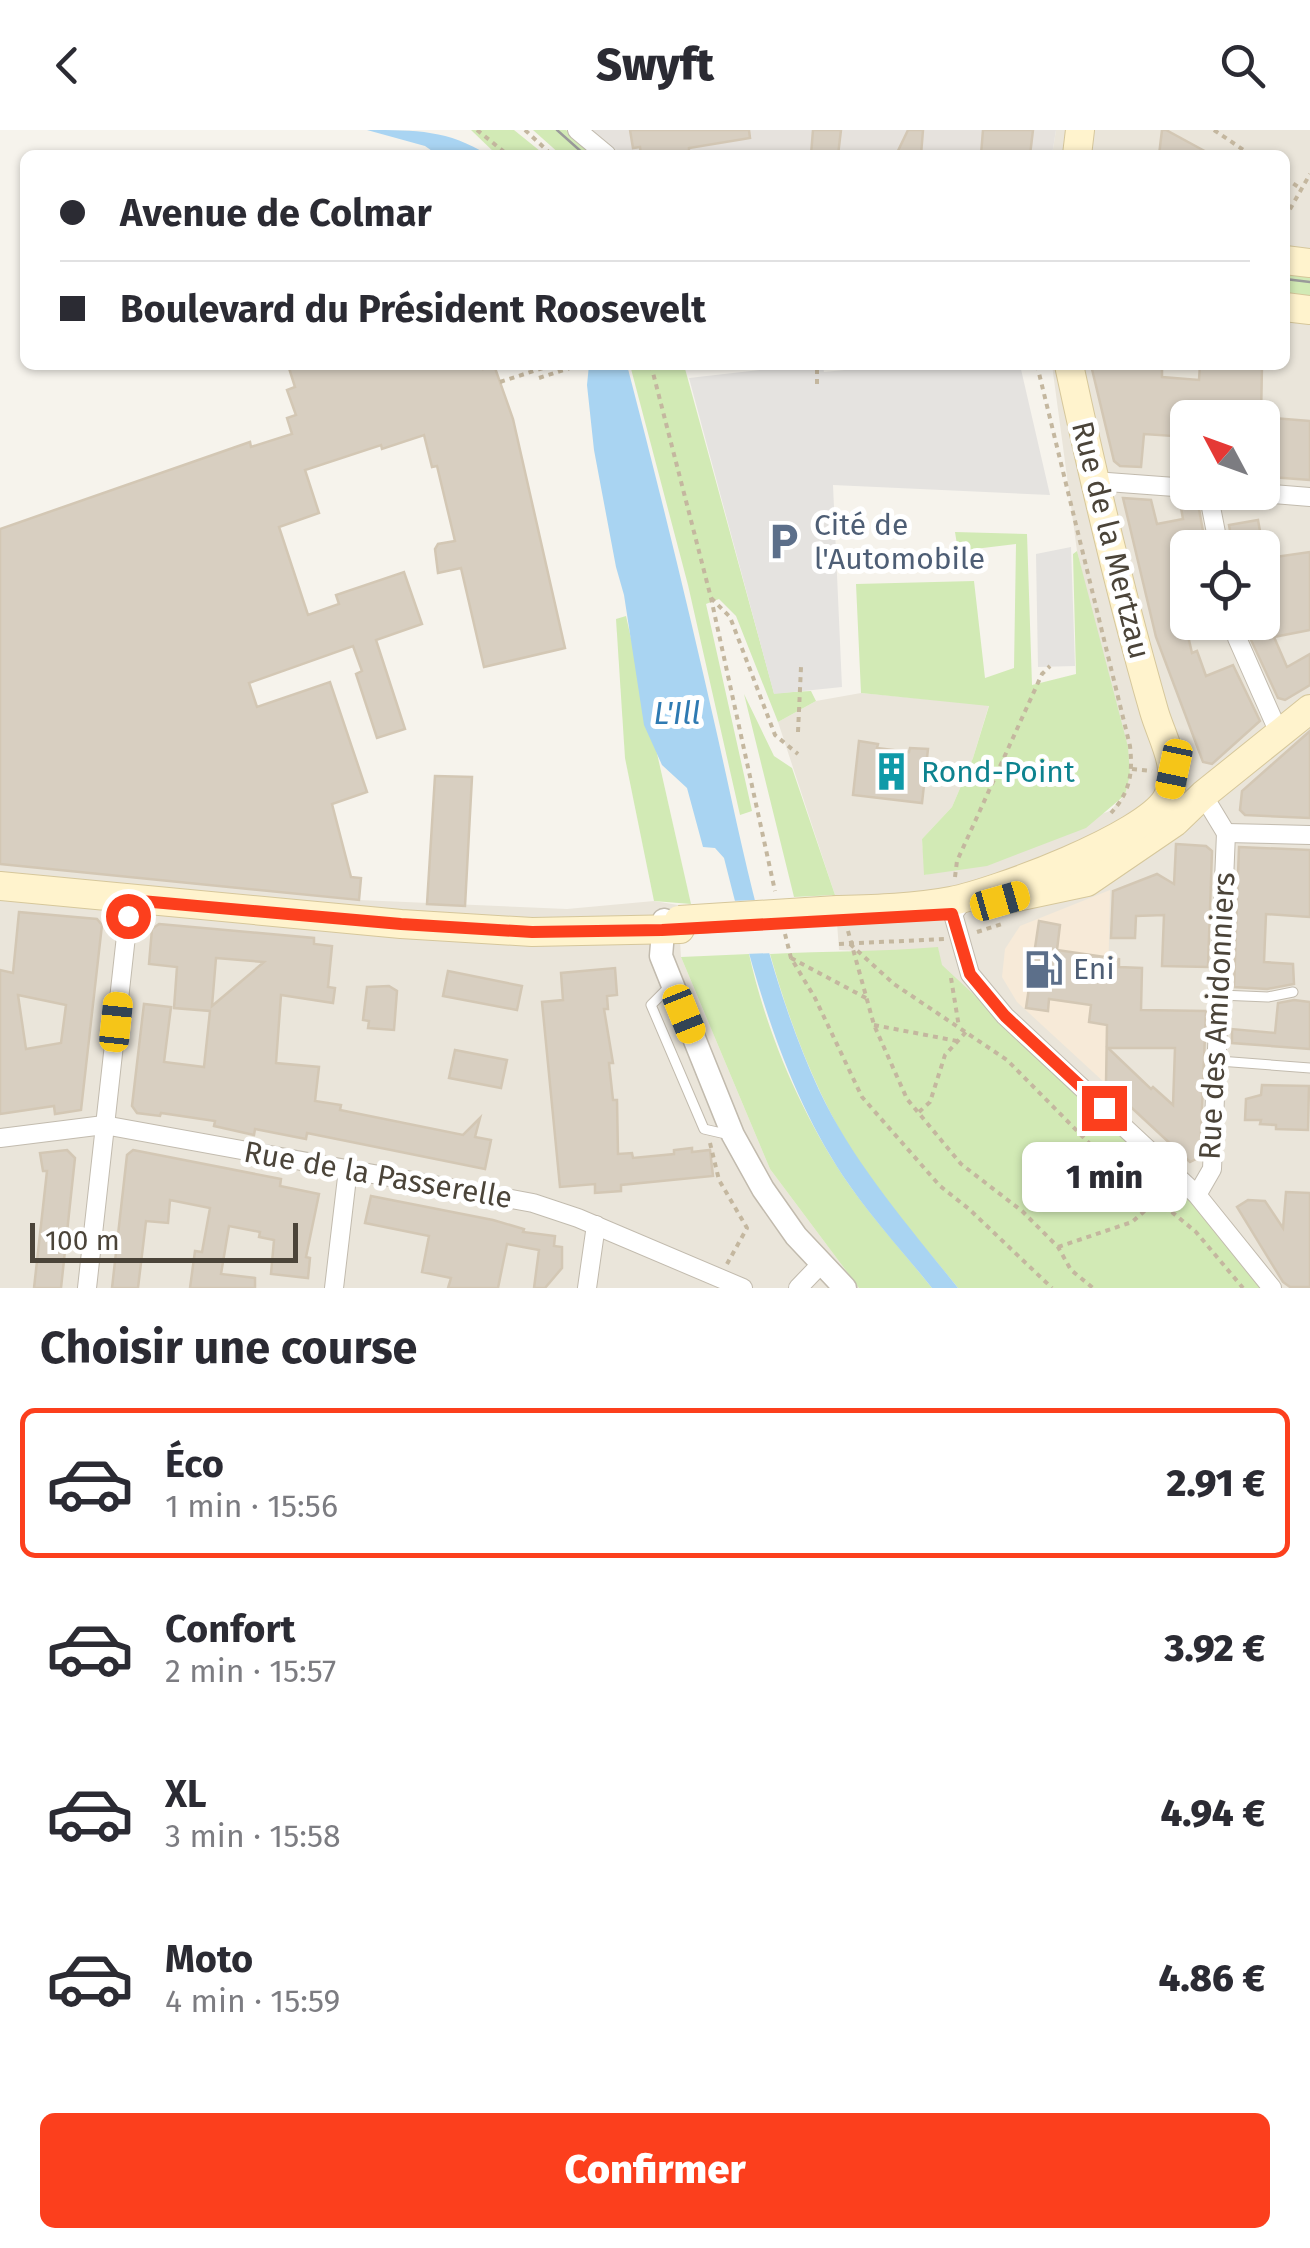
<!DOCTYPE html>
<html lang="fr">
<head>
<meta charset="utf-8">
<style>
  :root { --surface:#fff; --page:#f7f7f7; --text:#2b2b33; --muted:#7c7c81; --line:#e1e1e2; --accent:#fc3f1d }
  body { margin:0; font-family:"Fira Sans",sans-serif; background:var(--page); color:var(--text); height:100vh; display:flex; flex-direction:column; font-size:38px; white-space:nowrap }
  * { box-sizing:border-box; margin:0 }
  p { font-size:32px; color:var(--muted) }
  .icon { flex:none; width:55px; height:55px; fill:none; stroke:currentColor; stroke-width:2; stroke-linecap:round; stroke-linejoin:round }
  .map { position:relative; height:1158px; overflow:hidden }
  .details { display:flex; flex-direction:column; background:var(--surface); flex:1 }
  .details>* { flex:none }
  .top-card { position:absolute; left:20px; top:20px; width:1270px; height:220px; border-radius:15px; box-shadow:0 2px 8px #0004; display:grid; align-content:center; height:220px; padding:0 40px; background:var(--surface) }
  .needle { width:65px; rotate:311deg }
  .tools { position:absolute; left:1170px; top:270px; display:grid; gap:20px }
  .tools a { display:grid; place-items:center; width:110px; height:110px; border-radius:15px; background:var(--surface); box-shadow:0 2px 8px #0004; font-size:50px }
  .scale { position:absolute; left:30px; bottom:25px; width:268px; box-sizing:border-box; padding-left:10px; border:5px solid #4b4439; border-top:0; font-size:28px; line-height:35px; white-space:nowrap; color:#4b4439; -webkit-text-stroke:8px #fff; paint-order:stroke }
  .end { position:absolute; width:45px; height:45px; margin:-22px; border:12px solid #fc3f1d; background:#fff; box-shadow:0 0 0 5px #fff }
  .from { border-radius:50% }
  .bubble { position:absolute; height:70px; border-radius:15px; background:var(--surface); box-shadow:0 2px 8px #0004; font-size:32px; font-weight:800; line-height:70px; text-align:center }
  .car { position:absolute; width:30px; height:60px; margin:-30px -15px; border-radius:12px; box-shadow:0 0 8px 2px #0007; background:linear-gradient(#f5c518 24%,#345 0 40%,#f5c518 0 76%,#345 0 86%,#f5c518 0) }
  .top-card b { display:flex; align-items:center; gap:35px; height:95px; font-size:38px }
  .top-card b+b { border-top:2px solid var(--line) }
  .top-card i { width:25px; height:25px; background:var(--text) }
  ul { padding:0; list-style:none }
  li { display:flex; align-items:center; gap:30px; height:150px; margin:0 20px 15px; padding:0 20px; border:5px solid transparent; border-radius:15px }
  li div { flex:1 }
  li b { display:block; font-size:38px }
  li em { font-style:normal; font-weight:800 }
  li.on { border-color:var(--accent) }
  li>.icon { width:90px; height:90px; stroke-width:1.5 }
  h2 { padding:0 40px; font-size:45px; line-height:120px }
  .primary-button { display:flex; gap:20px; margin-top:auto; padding:20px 40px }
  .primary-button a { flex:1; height:115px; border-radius:15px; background:var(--accent); color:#fff; font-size:40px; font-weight:800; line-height:115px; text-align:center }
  header { display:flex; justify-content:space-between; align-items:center; height:130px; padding:0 40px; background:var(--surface); font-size:45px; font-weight:800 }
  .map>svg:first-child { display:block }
</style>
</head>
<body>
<header><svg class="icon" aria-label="back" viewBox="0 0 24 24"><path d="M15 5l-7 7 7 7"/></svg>Swyft<svg class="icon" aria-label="search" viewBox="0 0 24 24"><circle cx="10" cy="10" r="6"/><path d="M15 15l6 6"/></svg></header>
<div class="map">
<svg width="1310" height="1158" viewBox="0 0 1310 1158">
  <rect width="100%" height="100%" fill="#f6f3ec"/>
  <g fill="#eae5da" fill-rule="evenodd">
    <path d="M 1056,0 L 1310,0 L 1310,1158 L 1263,1158 L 941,835 L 938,818 L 886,822 L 839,820 L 835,765 L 778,592 L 816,571 L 861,563 L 989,575 L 973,628 L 952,677 L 922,709 L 925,745 L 1110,681 L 1125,665 L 1130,645 L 1077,421 L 1052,235 L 1285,235 L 1285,25 L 1052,25 ZM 1188,288 L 1262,288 L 1262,362 L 1188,362 ZM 1188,418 L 1262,418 L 1262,492 L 1188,492 Z"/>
    <path d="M 0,734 L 359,770 L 567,779 L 654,771 L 678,775 L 681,827 L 770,1039 L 859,1158 L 0,1158 Z"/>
  </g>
  <path fill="#f7ead8" d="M 1110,760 L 1106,954 L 1017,872 L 1002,847 L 1005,819 L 1020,796 Z"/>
  <path fill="#e6e2dd" d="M 588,0 L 1056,0 L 1052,25 L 624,25 Z"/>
  <g fill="#d2eab5">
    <path d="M 471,0 L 514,0 L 545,25 L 497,25 Z"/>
    <path d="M 533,0 L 566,0 L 595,25 L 561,25 Z"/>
    <path d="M 1285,138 L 1310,141 L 1310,171 L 1285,169 Z"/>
    <path d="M 630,235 L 684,235 L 774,563 L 811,561 L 816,571 L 778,592 L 736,486 L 719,469 L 706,474 L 752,681 L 740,685 L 688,455 Z"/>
    <path d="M 955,402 L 1027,404 L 1032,555 L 1076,544 L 1073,424 L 1077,421 L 1128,617 L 1130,645 L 1125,665 L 1086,698 L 987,736 L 924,745 L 922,709 L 952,677 L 973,628 L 989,576 L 861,563 L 856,454 L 974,451 L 985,548 L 1014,538 L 1016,414 L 958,421 Z"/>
    <path d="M 626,486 L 691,774 L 654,771 L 625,628 L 616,489 Z"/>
    <path d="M 744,564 L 774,626 L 792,638 L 835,765 L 794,767 Z"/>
    <path d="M 938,817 L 942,835 L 1186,1062 L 1263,1158 L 958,1158 C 926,1118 890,1079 862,1037 C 819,972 791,898 770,824 C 826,821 882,822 938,817 Z"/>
    <path d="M 749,824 C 767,905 803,988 850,1056 C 875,1091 905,1124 932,1158 L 859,1158 L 770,1039 L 681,827 Z"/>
  </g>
  <g fill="#e5e3e0">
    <path d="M 804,235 L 823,235 L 824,242 L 894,235 L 1020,235 L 1050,365 L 833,355 L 842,557 L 774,564 L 689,248 Z"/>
    <path d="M 1071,417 L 1075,536 L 1038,537 L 1036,424 Z"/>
  </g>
  <g fill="#a9d4f2">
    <path d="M 367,0 C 417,0 448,0 488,25 L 438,25 L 425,16 Z"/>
    <path d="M 589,235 L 627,235 C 659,357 689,480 717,604 C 744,724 767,847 819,960 C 854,1034 908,1095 958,1158 L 932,1158 C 905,1124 875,1092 850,1056 C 782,959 753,842 724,728 L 715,718 L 703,717 L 687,658 L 662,635 L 644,595 L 624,465 L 616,437 L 594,320 L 587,255 Z"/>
  </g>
  <path fill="#f6f3ec" d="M 760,770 L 775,823 L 744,824 L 730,771 Z"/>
  <g fill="#d8cfc1" stroke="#d3c7b4" stroke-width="2.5" fill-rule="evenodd">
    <path d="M 630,0 L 749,0 L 750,8 L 689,18 L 689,23 L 641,25 L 640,17 L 633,18 Z"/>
    <path d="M 813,0 L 841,0 L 838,25 L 811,25 Z"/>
    <path d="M 908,0 L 923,0 L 921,25 L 896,25 Z"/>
    <path d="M 983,0 L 1033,0 L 1030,25 L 981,25 Z"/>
    <path d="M 1162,0 L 1166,0 L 1212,25 L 1159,25 Z"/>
    <path d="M 288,235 L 482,235 L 483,239 L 494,235 L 513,289 L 565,518 L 484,537 L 461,438 L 438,443 L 435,419 L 438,414 L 455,411 L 437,336 L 432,337 L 424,305 L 382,319 L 381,315 L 305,340 L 319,383 L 279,397 L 308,485 L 339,474 L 336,465 L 404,442 L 422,494 L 376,510 L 405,599 L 377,608 L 356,544 L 362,541 L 353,516 L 249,553 L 257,577 L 330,552 L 367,662 L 332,674 L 351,747 L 361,748 L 359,770 L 0,734 L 0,399 L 250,312 L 251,317 L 292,304 L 287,288 L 296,285 L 287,260 L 295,257 Z"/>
    <path d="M 1091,235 L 1162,235 L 1162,247 L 1199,250 L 1200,235 L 1262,235 L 1261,288 L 1188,288 L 1188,307 L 1144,304 L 1141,337 L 1120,336 L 1114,331 Z"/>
    <path d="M 1262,287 L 1310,291 L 1310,350 L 1269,347 L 1273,304 L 1262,303 Z"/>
    <path d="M 1123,368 L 1151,370 L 1157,394 L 1183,389 L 1180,372 L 1192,373 L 1199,379 L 1203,401 L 1188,405 L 1188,493 L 1185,493 L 1192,523 L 1197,521 L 1206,546 L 1233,535 L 1260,591 L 1212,634 L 1203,632 L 1156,507 Z"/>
    <path d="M 1258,390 L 1263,418 L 1233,418 L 1229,395 Z"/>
    <path d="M 1310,422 L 1310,500 L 1274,507 L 1287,537 L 1310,524 L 1310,555 L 1285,570 L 1278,568 L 1251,510 L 1248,492 L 1262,492 L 1262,429 Z"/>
    <path d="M 1310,601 L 1310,688 L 1245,685 L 1240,680 L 1242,661 Z"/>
    <path d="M 859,611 L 878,614 L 877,618 L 909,622 L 910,618 L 928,619 L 922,673 L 853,665 Z"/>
    <path d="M 435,646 L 472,647 L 465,776 L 427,774 Z"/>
    <path d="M 1176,714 L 1206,716 L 1212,721 L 1208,837 L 1162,836 L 1164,785 L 1136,786 L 1135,808 L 1111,808 L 1113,761 L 1157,744 L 1174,754 Z"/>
    <path d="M 1239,717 L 1310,720 L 1310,787 L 1266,784 L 1264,832 L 1293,834 L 1294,854 L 1267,859 L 1234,857 Z"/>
    <path d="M 19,782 L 97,789 L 102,795 L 81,980 L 55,984 L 54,976 L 0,984 L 0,840 L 13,843 ZM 18,865 L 66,875 L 61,913 L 26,919 Z"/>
    <path d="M 1039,791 L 1060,795 L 1057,820 L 1119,829 L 1119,837 L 1142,838 L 1141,880 L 1206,881 L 1200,1027 L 1190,1032 L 1106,954 L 1107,895 L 1089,892 L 1091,875 L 1049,869 L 1048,881 L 1026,878 ZM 1108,918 L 1175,918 L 1173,975 L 1153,957 L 1151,959 Z"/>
    <path d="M 159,794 L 314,808 L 314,814 L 332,816 L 328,857 L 335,858 L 333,873 L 281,865 L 276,933 L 319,937 L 315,971 L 341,975 L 340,980 L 463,1005 L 480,988 L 475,1007 L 491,1010 L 485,1039 L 307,1003 L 306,1009 L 255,999 L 254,1005 L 214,996 L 215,991 L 161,983 L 160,986 L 137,983 L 132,976 L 144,874 L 171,877 L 164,932 L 204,937 L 210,881 L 174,878 L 177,837 L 149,834 L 152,799 ZM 216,828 L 264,832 L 212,876 Z"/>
    <path d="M 615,838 L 617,865 L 607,866 L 608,879 L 604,879 L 613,933 L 609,933 L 613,970 L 617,970 L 618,1024 L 632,1023 L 633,1028 L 674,1024 L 674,1020 L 692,1018 L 692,1022 L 710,1020 L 713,1046 L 621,1055 L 621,1061 L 595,1063 L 595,1054 L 560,1057 L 542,872 L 563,870 L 561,843 Z"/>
    <path d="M 448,841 L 522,856 L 517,880 L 443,866 Z"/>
    <path d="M 389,856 L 397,861 L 394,900 L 368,898 L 369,891 L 363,890 L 367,857 Z"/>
    <path d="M 1294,870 L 1310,872 L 1310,919 L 1232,913 L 1232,899 L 1275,903 L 1278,873 Z"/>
    <path d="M 455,920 L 507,930 L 501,958 L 449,948 Z"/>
    <path d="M 1262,955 L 1309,956 L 1308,1000 L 1276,999 L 1276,995 L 1260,994 L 1261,990 L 1245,990 L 1246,969 L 1261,965 Z"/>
    <path d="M 67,1020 L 75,1028 L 61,1158 L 34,1158 L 47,1041 L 43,1041 L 40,1023 Z"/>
    <path d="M 133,1020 L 281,1049 L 280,1056 L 319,1064 L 306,1127 L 310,1128 L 308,1148 L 271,1144 L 274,1110 L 259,1107 L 260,1102 L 229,1096 L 221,1144 L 255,1148 L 255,1158 L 190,1158 L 195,1121 L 202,1122 L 210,1078 L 170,1070 L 168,1093 L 146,1091 L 138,1158 L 112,1158 L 127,1025 Z"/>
    <path d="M 1286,1062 L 1310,1063 L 1310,1157 L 1290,1157 L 1283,1152 L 1237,1077 L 1248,1070 L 1265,1071 L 1283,1098 Z"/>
    <path d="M 371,1066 L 493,1090 L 524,1099 L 523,1102 L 555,1106 L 554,1116 L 562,1117 L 562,1138 L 545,1158 L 534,1158 L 539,1120 L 507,1114 L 498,1158 L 448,1158 L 451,1148 L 422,1142 L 429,1106 L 365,1093 Z"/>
  </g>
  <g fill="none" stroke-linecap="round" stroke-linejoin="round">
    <defs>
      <g id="service">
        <path d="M 670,856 L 651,875 L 704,999 L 730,1005"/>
        <path d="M 1220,865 L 1268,867 L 1293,862"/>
        <path d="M 1219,931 L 1310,938"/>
      </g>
      <g id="minor">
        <path d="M 577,0 L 607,25"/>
        <path d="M 1094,351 L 1188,358"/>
        <path d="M 1208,362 L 1219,418"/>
        <path d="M 1250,362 L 1310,367"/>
        <path d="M 1234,492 L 1237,508 L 1279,603"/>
        <path d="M 1203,665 L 1226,703"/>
        <path d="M 1226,703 L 1310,705"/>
        <path d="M 965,768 L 953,784 L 970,844 L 1005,886 L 1197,1065 L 1272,1158"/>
        <path d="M 0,1008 L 104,995 L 533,1073 L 578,1088 L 743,1158"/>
        <path d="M 1197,1065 L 1212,1039 L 1226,703"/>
        <path d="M 87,1158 L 130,770"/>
        <path d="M 334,1158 L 348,1039"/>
        <path d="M 587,1158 L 596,1095"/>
        <path d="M 798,1158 L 822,1133"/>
      </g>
      <path id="tertiary" d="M 664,790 L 661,826 L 733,1005 L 763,1059 L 796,1106 L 845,1158"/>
      <g id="secondary">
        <path d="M 1077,25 L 1080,0"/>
        <path d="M 1285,130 L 1310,133"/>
        <path d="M 1285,177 L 1310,180"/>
        <path d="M 0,756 L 401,794 L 532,802 L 680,799"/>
        <path d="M 1003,770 L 1087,752 L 1175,692 L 1203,665 L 1310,579"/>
        <path d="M 837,780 C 874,779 915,778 951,771 C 994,763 1147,706 1167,668 C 1182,639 1162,609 1154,581 C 1121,466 1094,351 1069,235"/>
      </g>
    </defs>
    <use href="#service" stroke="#c2bbae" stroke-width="11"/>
    <use href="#minor" stroke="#c2bbae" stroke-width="20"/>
    <use href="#tertiary" stroke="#c2bbae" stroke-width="25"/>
    <use href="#secondary" stroke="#d6c79b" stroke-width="30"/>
    <g stroke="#c4b79f" stroke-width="4" stroke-dasharray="5 5" stroke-linecap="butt">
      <path d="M 477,0 L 508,25"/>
      <path d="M 525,0 L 552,25"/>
      <path d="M 1214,0 L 1251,25"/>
      <path d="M 1285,48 L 1300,58"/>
      <path d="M 1285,88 L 1310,44"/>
      <path d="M 651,235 L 711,468 L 775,761"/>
      <path d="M 1037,235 L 1130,616 C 1133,644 1130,662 1111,683"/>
      <path d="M 539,248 L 579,235"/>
      <path d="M 500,252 L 552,235"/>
      <path d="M 817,254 L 817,235"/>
      <path d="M 711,468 L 730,487 L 775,605 L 798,624"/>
      <path d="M 798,602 L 801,537"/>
      <path d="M 1132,639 L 1152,641"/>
      <path d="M 955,747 L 957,731 L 1042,544 L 1050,536"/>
      <path d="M 848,801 L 874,895 L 907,969 L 961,1034 L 1022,1081 L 1058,1117 L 1071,1140 L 1093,1158"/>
      <path d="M 977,802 L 1002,794"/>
      <path d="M 785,804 L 791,828 L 815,868 L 862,967 L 940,1056 L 969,1079 L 1052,1158"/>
      <path d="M 839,814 L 944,809"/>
      <path d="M 850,814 L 894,854 L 1007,930 L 1091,1015 L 1196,1102 L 1243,1158"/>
      <path d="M 791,828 L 866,868"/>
      <path d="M 951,848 L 959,897"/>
      <path d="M 874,895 L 957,911"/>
      <path d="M 919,982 L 930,972 L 945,925 L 966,902"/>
      <path d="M 710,1013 L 719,1050 L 747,1098 L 727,1134"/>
      <path d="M 1058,1117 L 1132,1092 L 1166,1062"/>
    </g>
    <use href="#service" stroke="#fff" stroke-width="9"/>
    <use href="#minor" stroke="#fff" stroke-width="18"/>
    <use href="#tertiary" stroke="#fff" stroke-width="22"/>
    <use href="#secondary" stroke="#fff3cd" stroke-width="28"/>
    <g stroke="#9a9a9a" stroke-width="2.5">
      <path d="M 557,0 L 585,25"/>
      <path d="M 1285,149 L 1310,152"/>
    </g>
    <defs>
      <path id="secondary-bridge" d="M 679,790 L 837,780"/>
    </defs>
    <use href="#secondary-bridge" stroke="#d6c79b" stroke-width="30" stroke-linecap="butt"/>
    <use href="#secondary-bridge" stroke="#fff3cd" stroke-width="28"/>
  </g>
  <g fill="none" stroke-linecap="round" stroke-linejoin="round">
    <path stroke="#fc3f1d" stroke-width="12" d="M 128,786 L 130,770 L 401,794 L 532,802 L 662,800 L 952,784 L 970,844 L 1005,886 L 1104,978"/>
  </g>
  <defs>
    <symbol id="parking-bare" viewBox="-9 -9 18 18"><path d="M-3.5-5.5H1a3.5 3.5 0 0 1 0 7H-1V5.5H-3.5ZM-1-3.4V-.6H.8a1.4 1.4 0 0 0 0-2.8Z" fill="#5c6f8a" stroke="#fff" stroke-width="2.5" paint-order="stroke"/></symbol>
    <symbol id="building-bare" viewBox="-9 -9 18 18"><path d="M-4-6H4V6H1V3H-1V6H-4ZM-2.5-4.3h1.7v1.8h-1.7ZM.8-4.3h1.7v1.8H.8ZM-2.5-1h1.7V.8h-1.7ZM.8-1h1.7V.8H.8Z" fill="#0f9aa8" stroke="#fff" stroke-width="2.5" paint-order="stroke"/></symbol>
    <symbol id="fuel-bare" viewBox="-9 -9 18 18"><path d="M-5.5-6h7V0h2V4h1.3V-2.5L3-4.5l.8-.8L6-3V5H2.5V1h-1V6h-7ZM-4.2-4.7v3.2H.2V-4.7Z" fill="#5c6f8a" stroke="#fff" stroke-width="2.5" paint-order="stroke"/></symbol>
  </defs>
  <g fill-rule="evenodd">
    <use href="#parking-bare" x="756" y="384" width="55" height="55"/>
    <use href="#building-bare" x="864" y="614" width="55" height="55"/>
    <use href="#fuel-bare" x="1016" y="812" width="55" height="55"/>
  </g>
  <g text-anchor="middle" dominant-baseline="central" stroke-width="10" stroke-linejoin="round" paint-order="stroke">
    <g font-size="30" fill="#4e5e75" stroke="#fff" text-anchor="start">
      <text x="814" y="395">Cité de<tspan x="814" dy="34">l'Automobile</tspan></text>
      <text x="1073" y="839">Eni</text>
    </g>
    <g font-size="30" fill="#4b4439" stroke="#fff">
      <text transform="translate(1111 410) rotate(76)">Rue de la Mertzau</text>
      <text transform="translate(1217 886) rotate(-87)">Rue des Amidonniers</text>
      <text transform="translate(378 1045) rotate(10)">Rue de la Passerelle</text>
    </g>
    <g font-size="30" fill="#0d838f" stroke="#fff" text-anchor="start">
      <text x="921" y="642">Rond-Point</text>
    </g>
    <g font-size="32" font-style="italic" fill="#2e7ab2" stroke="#fff">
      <text x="677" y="583">L'Ill</text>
    </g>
  </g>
</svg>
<div class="tools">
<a><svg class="needle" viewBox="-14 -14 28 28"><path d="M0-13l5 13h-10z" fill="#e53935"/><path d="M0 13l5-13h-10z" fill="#7c7c81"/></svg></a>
<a><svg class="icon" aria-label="locate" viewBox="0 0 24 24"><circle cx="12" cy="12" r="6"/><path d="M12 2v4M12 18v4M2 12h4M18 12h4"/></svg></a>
</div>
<div class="scale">100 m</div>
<i class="end from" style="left:128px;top:786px"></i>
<i class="end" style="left:1104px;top:978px"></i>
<div class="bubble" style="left:1022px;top:1012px;width:165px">1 min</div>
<i class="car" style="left:1174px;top:639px;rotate:192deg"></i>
<i class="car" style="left:1000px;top:771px;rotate:74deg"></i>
<i class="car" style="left:684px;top:884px;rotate:158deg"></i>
<i class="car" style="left:116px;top:892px;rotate:6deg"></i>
<div class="top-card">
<b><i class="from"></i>Avenue de Colmar</b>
<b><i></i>Boulevard du Président Roosevelt</b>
</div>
</div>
<section class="details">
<h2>Choisir une course</h2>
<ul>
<li class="on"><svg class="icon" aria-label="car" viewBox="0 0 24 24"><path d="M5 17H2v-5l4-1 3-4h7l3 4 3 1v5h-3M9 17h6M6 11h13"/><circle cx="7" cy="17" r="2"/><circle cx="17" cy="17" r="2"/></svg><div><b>Éco</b><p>1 min · 15:56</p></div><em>2.91 €</em></li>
<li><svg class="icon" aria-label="car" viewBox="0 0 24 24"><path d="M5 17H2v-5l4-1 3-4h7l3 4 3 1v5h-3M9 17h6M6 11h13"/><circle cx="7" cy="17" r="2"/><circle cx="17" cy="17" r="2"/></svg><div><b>Confort</b><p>2 min · 15:57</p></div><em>3.92 €</em></li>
<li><svg class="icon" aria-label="car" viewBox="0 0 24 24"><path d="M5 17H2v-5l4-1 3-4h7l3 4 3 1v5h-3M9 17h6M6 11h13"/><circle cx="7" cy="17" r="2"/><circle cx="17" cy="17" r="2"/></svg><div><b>XL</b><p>3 min · 15:58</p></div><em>4.94 €</em></li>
<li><svg class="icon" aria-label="car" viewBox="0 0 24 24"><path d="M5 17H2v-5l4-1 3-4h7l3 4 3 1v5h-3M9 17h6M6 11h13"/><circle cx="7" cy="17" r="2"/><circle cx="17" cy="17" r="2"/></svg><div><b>Moto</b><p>4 min · 15:59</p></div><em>4.86 €</em></li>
</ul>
<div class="primary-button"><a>Confirmer</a></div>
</section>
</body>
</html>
